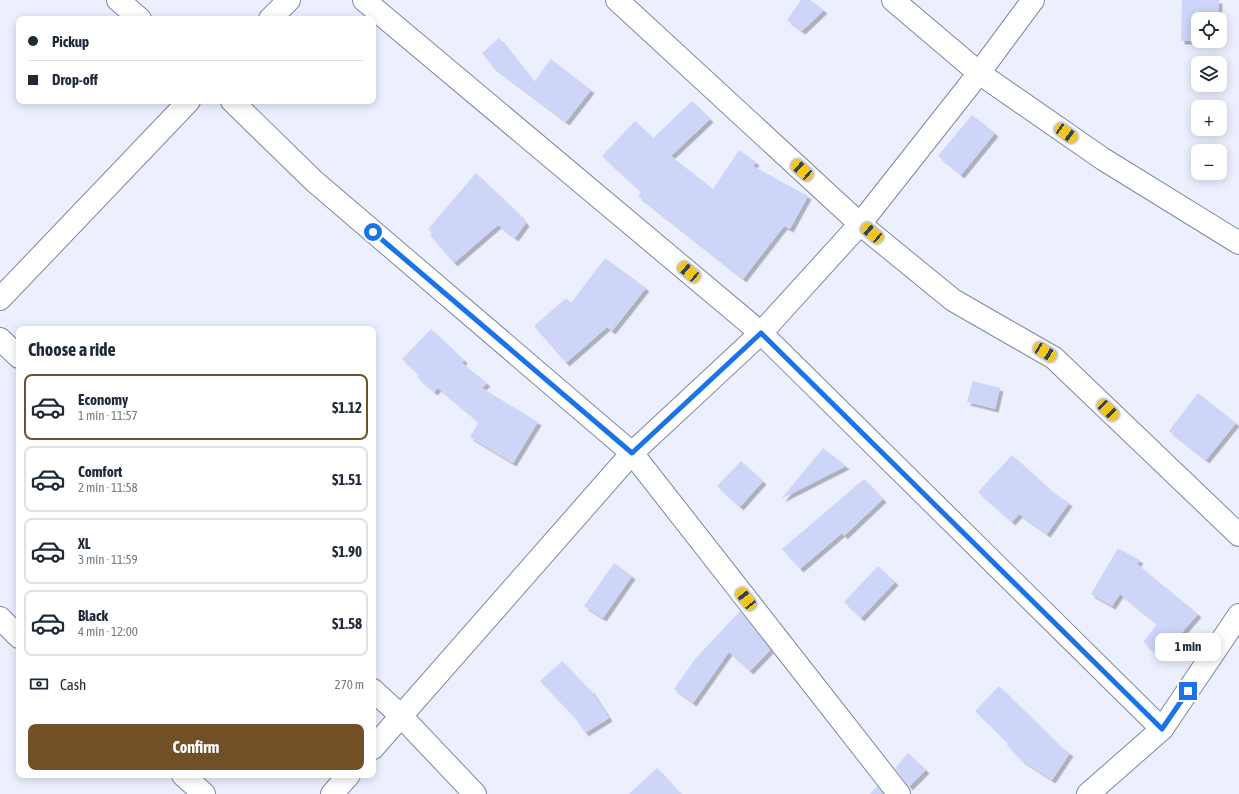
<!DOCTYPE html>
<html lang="en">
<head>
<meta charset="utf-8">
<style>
  :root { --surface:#fff; --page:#f6f6f7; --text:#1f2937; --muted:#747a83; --line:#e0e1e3; --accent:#714f27 }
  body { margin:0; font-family:"Asap Condensed",sans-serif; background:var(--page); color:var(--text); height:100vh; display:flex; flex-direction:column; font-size:15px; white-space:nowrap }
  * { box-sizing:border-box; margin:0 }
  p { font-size:13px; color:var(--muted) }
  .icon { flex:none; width:22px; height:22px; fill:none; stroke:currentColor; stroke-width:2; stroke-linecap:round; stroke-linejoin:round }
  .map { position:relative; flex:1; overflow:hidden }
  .details { position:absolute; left:16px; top:326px; width:360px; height:452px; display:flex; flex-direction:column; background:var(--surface); border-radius:8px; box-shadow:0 2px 10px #0003 }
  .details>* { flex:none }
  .hud { position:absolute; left:16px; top:16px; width:360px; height:88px; border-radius:8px; box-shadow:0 2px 10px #0003; display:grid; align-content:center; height:88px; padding:0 12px; background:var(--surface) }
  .tools { position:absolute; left:1191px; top:12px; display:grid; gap:8px }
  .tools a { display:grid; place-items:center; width:36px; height:36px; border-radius:8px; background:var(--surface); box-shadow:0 2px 10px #0003; font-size:20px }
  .end { position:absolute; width:18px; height:18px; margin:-9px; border:5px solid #1a73e8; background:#fff; box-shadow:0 0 0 2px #fff }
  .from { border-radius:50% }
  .bubble { position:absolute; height:28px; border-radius:8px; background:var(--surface); box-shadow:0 2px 10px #0003; font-size:13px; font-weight:700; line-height:28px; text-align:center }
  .car { position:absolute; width:12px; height:24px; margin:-12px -6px; border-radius:5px; box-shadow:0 0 3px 1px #0007; background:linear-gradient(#f5c518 24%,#345 0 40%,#f5c518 0 76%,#345 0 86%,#f5c518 0) }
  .hud b { display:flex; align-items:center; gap:14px; height:38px; font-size:15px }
  .hud b+b { border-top:1px solid var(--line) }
  .hud i { width:10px; height:10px; background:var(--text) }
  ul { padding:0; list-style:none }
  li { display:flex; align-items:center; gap:12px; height:66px; margin:0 8px 6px; padding:0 4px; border:2px solid var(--line); border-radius:8px }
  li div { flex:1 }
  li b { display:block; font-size:15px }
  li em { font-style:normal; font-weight:700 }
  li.selected { border-color:var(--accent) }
  li>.icon { width:36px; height:36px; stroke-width:1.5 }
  h2 { padding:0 12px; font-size:18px; line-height:48px }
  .pay { display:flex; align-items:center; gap:10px; height:44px; padding:0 12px; font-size:15px }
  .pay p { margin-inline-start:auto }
  .button { display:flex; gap:8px; margin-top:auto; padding:8px 12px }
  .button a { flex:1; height:46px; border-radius:8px; background:var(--accent); color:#fff; font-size:16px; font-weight:700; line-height:46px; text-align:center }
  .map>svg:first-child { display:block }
</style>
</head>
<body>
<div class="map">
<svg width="1239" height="794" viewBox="0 0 1239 794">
  <defs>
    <filter id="shadow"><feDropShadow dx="3.5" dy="3.5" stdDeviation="0" flood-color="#0004"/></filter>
  </defs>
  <rect width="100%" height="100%" fill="#ecf0fe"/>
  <g fill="#cdd6f8" filter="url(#shadow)">
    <path d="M 801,0 L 810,0 L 824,10 L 802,31 L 787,20 Z"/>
    <path d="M 1182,0 L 1219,0 L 1218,19 L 1198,19 L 1198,41 L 1181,41 Z"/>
    <path d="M 499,38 L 534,82 L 551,59 L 591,90 L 566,122 L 493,67 L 482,53 Z"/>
    <path d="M 692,101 L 710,119 L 671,156 L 713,189 L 739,150 L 756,162 L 753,166 L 808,196 L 790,229 L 784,226 L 743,279 L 638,196 L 641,192 L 602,156 L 635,121 L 653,138 Z"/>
    <path d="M 972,115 L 995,133 L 961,175 L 938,156 Z"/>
    <path d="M 476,173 L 518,213 L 526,223 L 515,238 L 498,225 L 454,263 L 430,235 L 432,233 L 428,229 Z"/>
    <path d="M 605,258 L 646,288 L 612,331 L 607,327 L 566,363 L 534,326 L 566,298 L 571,303 Z"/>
    <path d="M 431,329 L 464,360 L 462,363 L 487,383 L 482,388 L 538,422 L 513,463 L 470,437 L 479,422 L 438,388 L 434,392 L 417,377 L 419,375 L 402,359 Z"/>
    <path d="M 973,381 L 1000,388 L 995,409 L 967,402 Z"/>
    <path d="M 1198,393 L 1236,423 L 1206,460 L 1169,431 Z"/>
    <path d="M 823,448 L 846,466 L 781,499 Z"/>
    <path d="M 1012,455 L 1053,492 L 1069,503 L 1047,534 L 1019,514 L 1012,522 L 978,492 Z"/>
    <path d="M 741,461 L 763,481 L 740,507 L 717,486 Z"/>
    <path d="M 864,479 L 883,499 L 844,536 L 842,533 L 800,569 L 782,549 Z"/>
    <path d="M 1118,548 L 1140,560 L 1137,564 L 1198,614 L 1161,657 L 1143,642 L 1157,624 L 1120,594 L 1112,606 L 1091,594 Z"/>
    <path d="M 614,563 L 632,576 L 603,618 L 584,606 Z"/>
    <path d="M 878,566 L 895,582 L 861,618 L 844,602 Z"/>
    <path d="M 740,611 L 770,650 L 750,671 L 729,652 L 693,703 L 674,689 L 695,659 Z"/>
    <path d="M 562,661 L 589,690 L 590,689 L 609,718 L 585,733 L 576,719 L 540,681 Z"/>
    <path d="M 999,686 L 1037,723 L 1061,747 L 1070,753 L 1052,780 L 1021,760 L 1007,745 L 1008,743 L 975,711 Z"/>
    <path d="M 908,753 L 926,770 L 909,787 L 895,768 Z"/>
    <path d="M 657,768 L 681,794 L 629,794 Z"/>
    <path d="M 877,786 L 883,794 L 870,794 Z"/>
  </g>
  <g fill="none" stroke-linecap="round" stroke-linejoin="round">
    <defs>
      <g id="minor">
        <path d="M 118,0 L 140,19"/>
        <path d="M 364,0 L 761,333 L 1162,729"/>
        <path d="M 617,0 L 860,224 L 953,300 L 1054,358 L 1239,535"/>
        <path d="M 893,0 L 979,73 L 1103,159 L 1239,243"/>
        <path d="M 270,19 L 289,0"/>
        <path d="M 232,101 L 314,181 L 632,453 L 899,794"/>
        <path d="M 0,299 L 189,101"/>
        <path d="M 0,339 L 19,357"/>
        <path d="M 0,618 L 19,637"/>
        <path d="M 373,690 L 401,716 L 475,794"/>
        <path d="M 373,748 L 632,453 L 761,333 L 860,224 L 979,73 L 1033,0"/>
        <path d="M 183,775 L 204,794"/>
        <path d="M 332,794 L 349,775"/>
        <path d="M 1088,794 L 1162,729 L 1239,615"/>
      </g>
    </defs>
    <use href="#minor" stroke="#7e87a5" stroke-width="24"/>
    <use href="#minor" stroke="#fff" stroke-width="22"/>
  </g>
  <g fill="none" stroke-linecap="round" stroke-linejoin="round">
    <path stroke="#1a73e8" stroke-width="5" d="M 373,232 L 632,453 L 761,333 L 1162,729 L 1188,691"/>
  </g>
</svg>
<div class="tools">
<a><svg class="icon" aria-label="locate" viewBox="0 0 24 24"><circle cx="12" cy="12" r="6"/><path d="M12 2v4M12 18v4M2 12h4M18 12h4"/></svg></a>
<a><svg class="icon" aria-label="layers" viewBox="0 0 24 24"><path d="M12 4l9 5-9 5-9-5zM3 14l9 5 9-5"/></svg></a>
<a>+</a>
<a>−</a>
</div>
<i class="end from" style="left:373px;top:232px"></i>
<i class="end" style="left:1188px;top:691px"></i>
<div class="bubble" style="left:1155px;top:633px;width:66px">1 min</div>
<i class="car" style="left:1066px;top:133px;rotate:125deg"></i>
<i class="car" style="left:802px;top:170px;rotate:312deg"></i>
<i class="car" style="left:872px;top:233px;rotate:310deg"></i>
<i class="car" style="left:689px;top:272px;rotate:310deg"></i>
<i class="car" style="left:1045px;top:352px;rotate:122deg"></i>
<i class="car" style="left:1108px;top:410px;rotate:134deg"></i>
<i class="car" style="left:746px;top:599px;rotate:322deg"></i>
<div class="hud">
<b><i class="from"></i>Pickup</b>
<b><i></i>Drop-off</b>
</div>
<section class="details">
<h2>Choose a ride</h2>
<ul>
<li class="selected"><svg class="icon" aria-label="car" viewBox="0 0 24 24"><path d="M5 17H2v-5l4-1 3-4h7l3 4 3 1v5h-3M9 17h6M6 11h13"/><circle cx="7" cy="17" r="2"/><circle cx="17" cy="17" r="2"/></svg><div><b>Economy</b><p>1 min · 11:57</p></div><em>$1.12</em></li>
<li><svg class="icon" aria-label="car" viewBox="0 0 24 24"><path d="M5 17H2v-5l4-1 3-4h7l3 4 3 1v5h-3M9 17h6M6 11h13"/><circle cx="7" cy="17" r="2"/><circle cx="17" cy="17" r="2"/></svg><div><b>Comfort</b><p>2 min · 11:58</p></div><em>$1.51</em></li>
<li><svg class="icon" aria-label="car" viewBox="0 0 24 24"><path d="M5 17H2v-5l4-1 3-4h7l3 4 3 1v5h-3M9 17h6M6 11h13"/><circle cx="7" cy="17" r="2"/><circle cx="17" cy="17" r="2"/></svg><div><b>XL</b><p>3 min · 11:59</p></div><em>$1.90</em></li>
<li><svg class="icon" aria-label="car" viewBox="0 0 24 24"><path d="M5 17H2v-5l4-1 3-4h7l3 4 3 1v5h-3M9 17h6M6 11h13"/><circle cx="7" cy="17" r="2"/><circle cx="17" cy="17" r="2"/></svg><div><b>Black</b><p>4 min · 12:00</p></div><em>$1.58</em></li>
</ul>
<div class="pay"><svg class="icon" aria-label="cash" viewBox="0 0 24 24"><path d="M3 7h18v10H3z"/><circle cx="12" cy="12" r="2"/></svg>Cash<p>270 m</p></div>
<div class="button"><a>Confirm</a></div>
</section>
</div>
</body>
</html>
